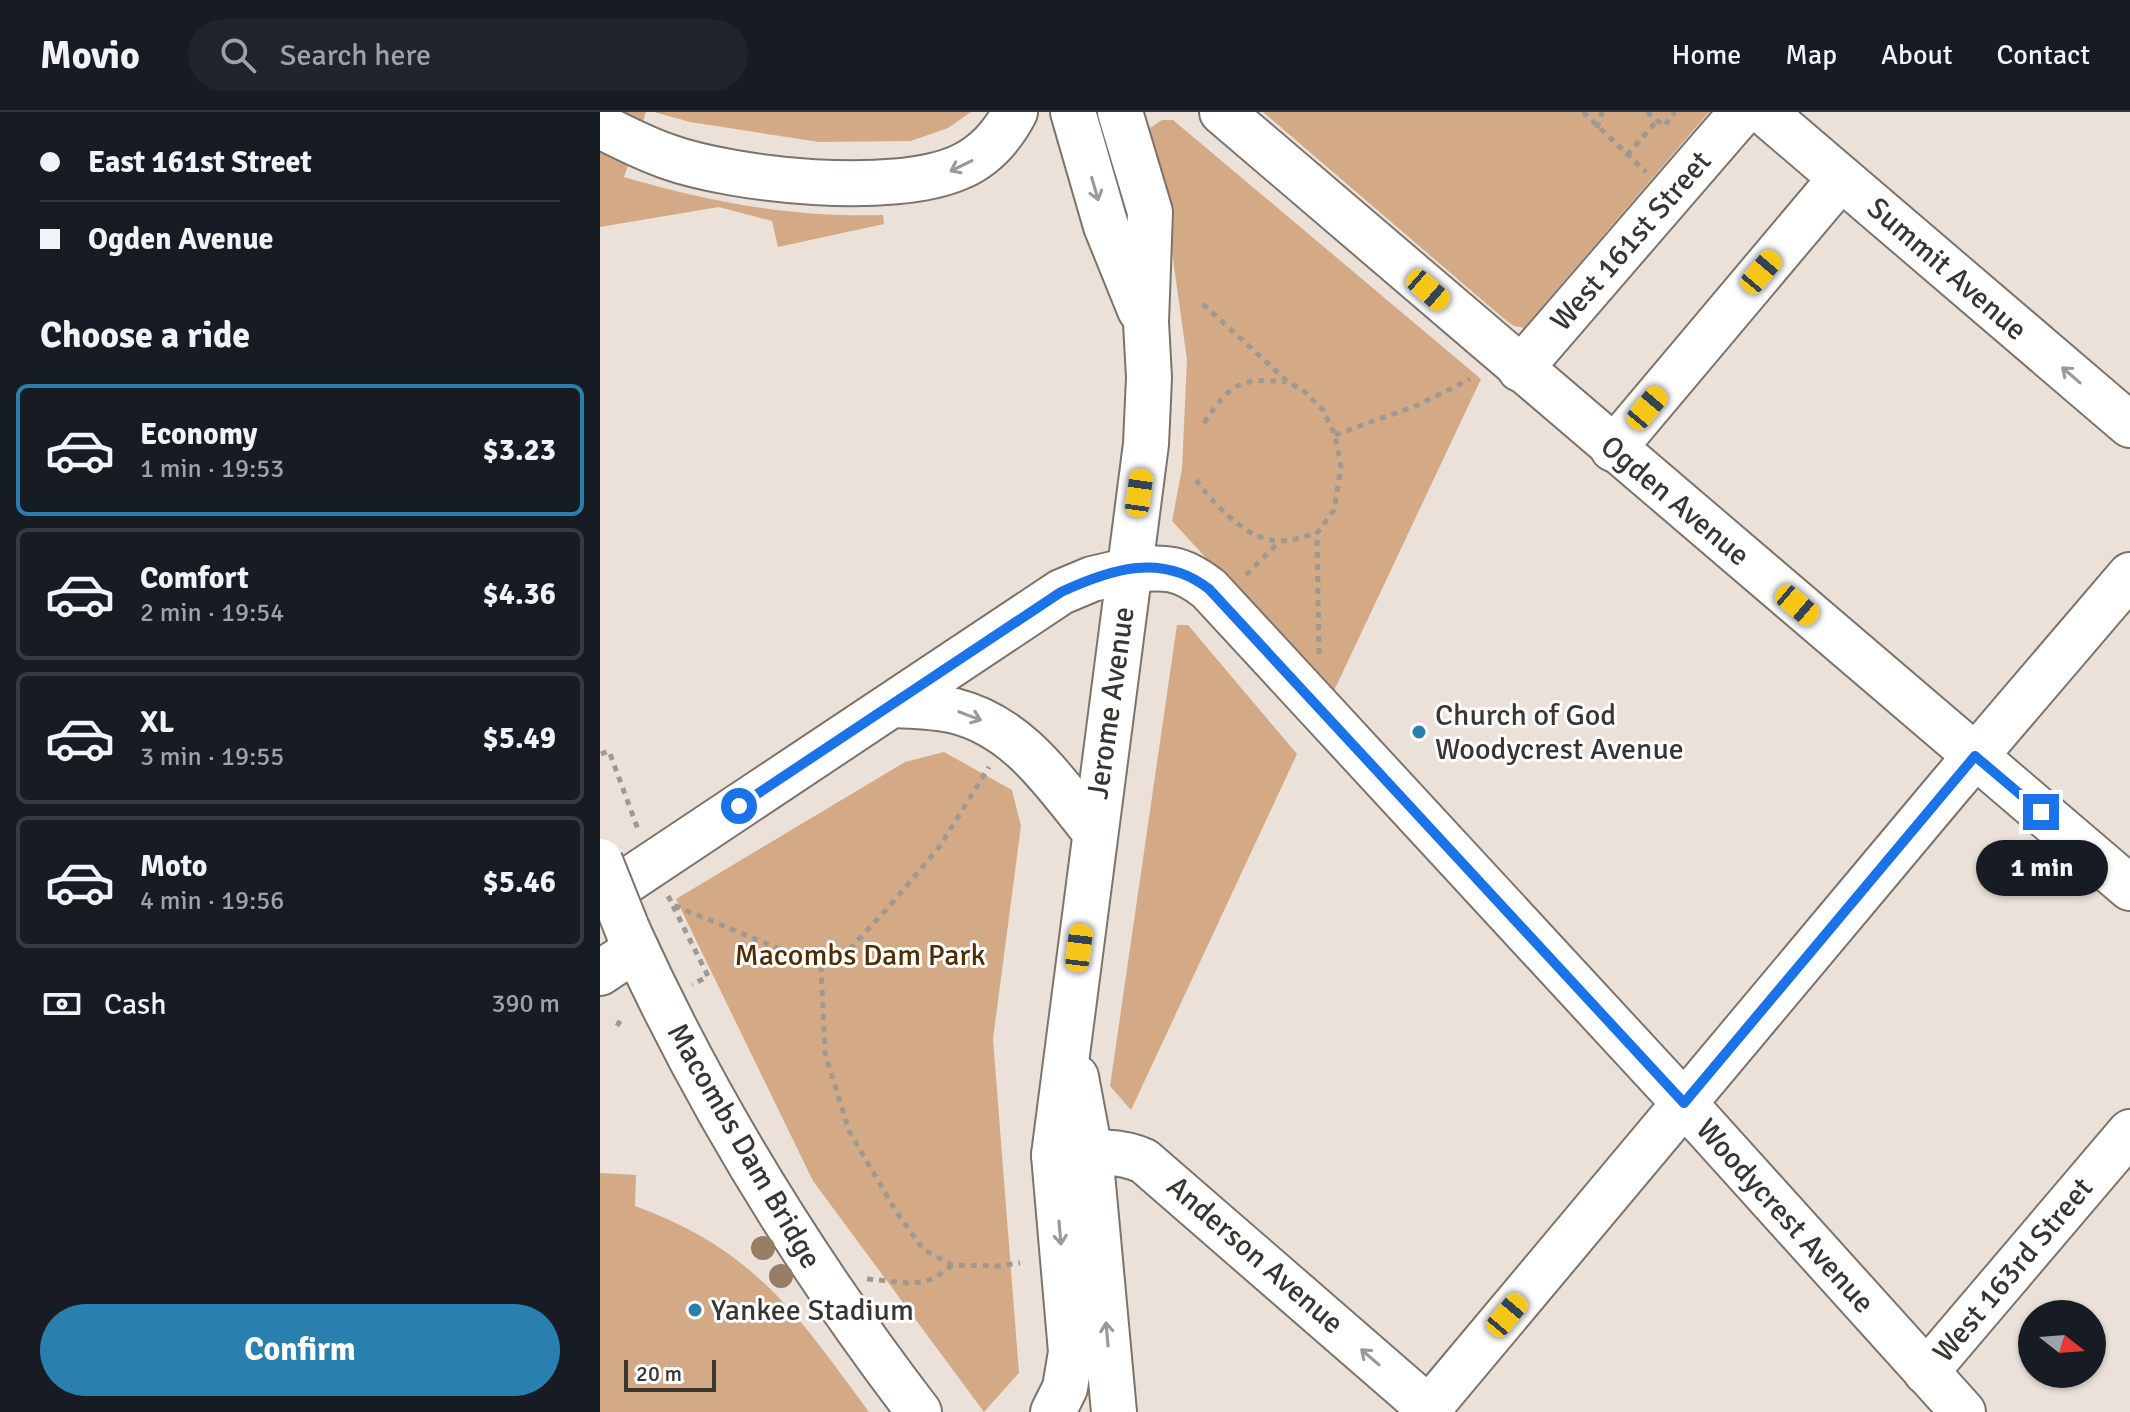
<!DOCTYPE html>
<html lang="en">
<head>
<meta charset="utf-8">
<style>
  :root { --surface:#171b24; --page:#20242c; --text:#f1f3f6; --muted:#9ea1a6; --line:#363941; --accent:#2980af }
  body { margin:0; font-family:Signika,sans-serif; background:var(--page); color:var(--text); height:100vh; display:flex; flex-direction:column; font-size:30px; white-space:nowrap }
  * { box-sizing:border-box; margin:0 }
  p { font-size:26px; color:var(--muted) }
  .icon { flex:none; width:44px; height:44px; fill:none; stroke:currentColor; stroke-width:2; stroke-linecap:round; stroke-linejoin:round }
  .map { position:relative; flex:1; overflow:hidden }
  .sheet { display:flex; flex-direction:column; background:var(--surface); width:600px }
  .sheet>* { flex:none }
  .banner { display:grid; align-content:center; height:176px; padding:0 40px; background:var(--surface) }
  .needle { width:52px; rotate:107deg }
  .buttons { position:absolute; left:1418px; top:1188px; display:grid; gap:16px }
  .buttons a { display:grid; place-items:center; width:88px; height:88px; border-radius:50%; background:var(--surface); box-shadow:0 2px 6px #0004; font-size:40px }
  .scale { position:absolute; left:24px; bottom:20px; width:92px; box-sizing:border-box; padding-left:8px; border:4px solid #393531; border-top:0; font-size:22px; line-height:28px; white-space:nowrap; color:#393531; -webkit-text-stroke:6px #fff; paint-order:stroke }
  .end { position:absolute; width:36px; height:36px; margin:-18px; border:10px solid #1a73e8; background:#fff; box-shadow:0 0 0 4px #fff }
  .from { border-radius:50% }
  .bubble { position:absolute; height:56px; border-radius:28px; background:var(--surface); box-shadow:0 2px 6px #0004; font-size:26px; font-weight:800; line-height:56px; text-align:center }
  .car { position:absolute; width:24px; height:48px; margin:-24px -12px; border-radius:10px; box-shadow:0 0 6px 2px #0007; background:linear-gradient(#f5c518 24%,#345 0 40%,#f5c518 0 76%,#345 0 86%,#f5c518 0) }
  .banner b { display:flex; align-items:center; gap:28px; height:76px; font-size:30px }
  .banner b+b { border-top:2px solid var(--line) }
  .banner i { width:20px; height:20px; background:var(--text) }
  ul { padding:0; list-style:none }
  li { display:flex; align-items:center; gap:24px; height:132px; margin:0 16px 12px; padding:0 24px; border:4px solid var(--line); border-radius:12px }
  li div { flex:1 }
  li b { display:block; font-size:30px }
  li em { font-style:normal; font-weight:800 }
  li.current { border-color:var(--accent) }
  li>.icon { width:72px; height:72px; stroke-width:1.5 }
  h2 { padding:0 40px; font-size:36px; line-height:96px }
  .pay { display:flex; align-items:center; gap:20px; height:88px; padding:0 40px; font-size:30px }
  .pay p { margin-inline-start:auto }
  .button { display:flex; gap:16px; margin-top:auto; padding:16px 40px }
  .button a { flex:1; height:92px; border-radius:48px; background:var(--accent); color:#fff; font-size:32px; font-weight:800; line-height:92px; text-align:center }
  header { display:flex; align-items:center; gap:48px; box-sizing:border-box; height:112px; padding:0 40px; background:var(--surface); border-bottom:2px solid var(--line) }
  header strong { font-size:38px }
  nav { display:flex; gap:44px; margin-inline-start:auto; font-size:28px }
  .search { width:560px; height:72px; background:var(--page); display:flex; align-items:center; gap:20px; box-sizing:border-box; padding:0 28px; border-radius:44px; color:var(--muted); font-size:30px }
  main { display:flex; flex:1; min-height:0 }
  .map>svg:first-child { display:block }
</style>
</head>
<body>
<header>
<strong>Movio</strong>
<div class="search"><svg class="icon" aria-label="search" viewBox="0 0 24 24"><circle cx="10" cy="10" r="6"/><path d="M15 15l6 6"/></svg>Search here</div>
<nav><a>Home</a><a>Map</a><a>About</a><a>Contact</a></nav>
</header>
<main>
<section class="sheet">
<div class="banner">
<b><i class="from"></i>East 161st Street</b>
<b><i></i>Ogden Avenue</b>
</div>
<h2>Choose a ride</h2>
<ul>
<li class="current"><svg class="icon" aria-label="car" viewBox="0 0 24 24"><path d="M5 17H2v-5l4-1 3-4h7l3 4 3 1v5h-3M9 17h6M6 11h13"/><circle cx="7" cy="17" r="2"/><circle cx="17" cy="17" r="2"/></svg><div><b>Economy</b><p>1 min · 19:53</p></div><em>$3.23</em></li>
<li><svg class="icon" aria-label="car" viewBox="0 0 24 24"><path d="M5 17H2v-5l4-1 3-4h7l3 4 3 1v5h-3M9 17h6M6 11h13"/><circle cx="7" cy="17" r="2"/><circle cx="17" cy="17" r="2"/></svg><div><b>Comfort</b><p>2 min · 19:54</p></div><em>$4.36</em></li>
<li><svg class="icon" aria-label="car" viewBox="0 0 24 24"><path d="M5 17H2v-5l4-1 3-4h7l3 4 3 1v5h-3M9 17h6M6 11h13"/><circle cx="7" cy="17" r="2"/><circle cx="17" cy="17" r="2"/></svg><div><b>XL</b><p>3 min · 19:55</p></div><em>$5.49</em></li>
<li><svg class="icon" aria-label="car" viewBox="0 0 24 24"><path d="M5 17H2v-5l4-1 3-4h7l3 4 3 1v5h-3M9 17h6M6 11h13"/><circle cx="7" cy="17" r="2"/><circle cx="17" cy="17" r="2"/></svg><div><b>Moto</b><p>4 min · 19:56</p></div><em>$5.46</em></li>
</ul>
<div class="pay"><svg class="icon" aria-label="cash" viewBox="0 0 24 24"><path d="M3 7h18v10H3z"/><circle cx="12" cy="12" r="2"/></svg>Cash<p>390 m</p></div>
<div class="button"><a>Confirm</a></div>
</section>
<div class="map">
<svg width="1530" height="1300" viewBox="0 0 1530 1300">
  <rect width="100%" height="100%" fill="#ebe1d8"/>
  <g fill="#d4aa86">
    <path d="M 0,0 L 46,0 L 24,65 C 109,90 193,106 283,103 L 284,112 L 178,135 L 172,109 L 119,95 L 0,115 Z"/>
    <path d="M 54,0 L 371,0 L 348,16 L 311,29 L 219,30 L 90,10 Z"/>
    <path d="M 663,0 L 1109,0 L 924,216 L 914,214 L 903,206 Z"/>
    <path d="M 562,8 L 573,8 L 881,267 L 732,583 L 572,409 L 582,357 L 587,248 L 569,118 L 545,28 L 551,15 Z"/>
    <path d="M 577,513 L 588,513 L 697,642 L 531,998 L 510,974 Z"/>
    <path d="M 344,640 L 412,678 L 421,714 L 393,927 L 419,1261 L 384,1300 L 213,1069 L 76,787 L 305,650 Z"/>
    <path d="M 0,1061 L 36,1063 L 35,1094 C 155,1138 196,1201 269,1300 L 0,1300 Z"/>
  </g>
  <g fill="none" stroke-linecap="round" stroke-linejoin="round">
    <defs>
      <g id="minor">
        <path d="M 622,0 L 1530,776"/>
        <path d="M 1164,0 L 1530,313"/>
        <path d="M 920,257 L 1142,0"/>
        <path d="M 1013,337 L 1241,66"/>
        <path d="M 530,458 C 565,455 580,454 609,477 L 1084,991 L 1363,1300"/>
        <path d="M 454,1043 C 484,1041 515,1036 544,1049 L 833,1300"/>
        <path d="M 1326,1260 L 1530,1020"/>
        <path d="M 829,1296 L 1349,675 L 1530,463"/>
      </g>
      <g id="major">
        <path d="M 473,0 L 506,114 L 540,198"/>
        <path d="M 0,14 C 22,25 43,36 66,44 C 135,69 294,85 360,55 C 385,44 403,23 415,0"/>
        <path d="M 293,593 C 313,594 335,594 355,599 C 419,615 455,671 494,719"/>
        <path d="M 0,787 L 461,480 L 492,467 L 530,458"/>
        <path d="M 28,819 C 106,991 204,1150 319,1300"/>
        <path d="M 0,861 L 36,837"/>
        <path d="M 476,965 L 490,1040 L 514,1300"/>
        <path d="M 453,1300 L 465,1276 L 471,1240 L 454,1043 L 546,332 L 549,266 L 546,210 L 550,100 L 520,0"/>
      </g>
    </defs>
    <use href="#minor" stroke="#7c736c" stroke-width="48"/>
    <use href="#major" stroke="#7c736c" stroke-width="48"/>
    <g stroke="#a09992" stroke-width="5" stroke-dasharray="6 6" stroke-linecap="butt">
      <path d="M 983,0 L 1046,60"/>
      <path d="M 1047,0 L 1064,14 L 1075,0"/>
      <path d="M 997,16 L 1002,0"/>
      <path d="M 1027,43 L 1057,9"/>
      <path d="M 603,192 L 688,270 L 704,279 L 723,298 L 735,323 L 741,355 L 734,398 L 717,421 L 719,542"/>
      <path d="M 604,311 C 630,272 640,265 687,270"/>
      <path d="M 735,323 L 818,293 L 870,267"/>
      <path d="M 596,368 C 614,392 647,429 680,429 C 692,429 706,424 717,421"/>
      <path d="M 646,463 L 679,430"/>
      <path d="M 1,642 L 9,639 L 39,720"/>
      <path d="M 68,784 L 73,793 L 221,854 L 248,839 L 288,796 L 340,734 L 389,655"/>
      <path d="M 73,794 L 108,864 L 92,873"/>
      <path d="M 221,854 L 225,941 L 249,1019 L 297,1101 L 324,1138 L 352,1153 L 398,1154 L 420,1151"/>
      <path d="M 17,914 L 23,904"/>
      <path d="M 267,1167 C 304,1169 322,1180 352,1153"/>
    </g>
    <use href="#minor" stroke="#fff" stroke-width="44"/>
    <use href="#major" stroke="#fff" stroke-width="44"/>
    <defs>
      <path id="major-bridge" d="M 0,749 L 28,819"/>
    </defs>
    <use href="#major-bridge" stroke="#7c736c" stroke-width="48" stroke-linecap="butt"/>
    <use href="#major-bridge" stroke="#fff" stroke-width="44"/>
  </g>
  <g fill="#967d63">
    <circle cx="163" cy="1136" r="12"/>
    <circle cx="181" cy="1164" r="12"/>
  </g>
  <defs><path id="oneway-shaft" d="M-6 0H5M1.5-3L5.5 0L1.5 3" fill="none" stroke-width="1.6" stroke-linecap="round" stroke-linejoin="round" transform="scale(2)"/></defs>
  <g stroke="#9c9a98">
    <use href="#oneway-shaft" transform="translate(361 54) rotate(154)"/>
    <use href="#oneway-shaft" transform="translate(495 77) rotate(74)"/>
    <use href="#oneway-shaft" transform="translate(1471 263) rotate(-139)"/>
    <use href="#oneway-shaft" transform="translate(370 604) rotate(21)"/>
    <use href="#oneway-shaft" transform="translate(460 1121) rotate(85)"/>
    <use href="#oneway-shaft" transform="translate(507 1222) rotate(-95)"/>
    <use href="#oneway-shaft" transform="translate(770 1245) rotate(-139)"/>
  </g>
  <g fill="none" stroke-linecap="round" stroke-linejoin="round">
    <path stroke="#1a73e8" stroke-width="10" d="M 139,694 L 461,480 C 511,457 562,440 609,477 L 1084,991 L 1375,644 L 1441,700"/>
  </g>
  <g fill="#2980af" stroke="#fff" stroke-width="3">
    <circle cx="819" cy="620" r="8"/>
    <circle cx="95" cy="1198" r="8"/>
  </g>
  <g text-anchor="middle" dominant-baseline="central" stroke-width="6" stroke-linejoin="round" paint-order="stroke">
    <g font-size="30" fill="#393531" stroke="#fff">
      <text transform="translate(1031 129) rotate(-49)">West 161st Street</text>
      <text transform="translate(1347 157) rotate(41)">Summit Avenue</text>
      <text transform="translate(1075 389) rotate(40)">Ogden Avenue</text>
      <text transform="translate(511 591) rotate(-82)">Jerome Avenue</text>
      <text transform="translate(144 1034) rotate(60)">Macombs Dam Bridge</text>
      <text transform="translate(1185 1104) rotate(48)">Woodycrest Avenue</text>
      <text transform="translate(655 1143) rotate(41)">Anderson Avenue</text>
      <text transform="translate(1413 1158) rotate(-50)">West 163rd Street</text>
    </g>
    <g font-size="30" fill="#393531" stroke="#fff" text-anchor="start">
      <text x="835" y="603">Church of God<tspan x="835" dy="34">Woodycrest Avenue</tspan></text>
      <text x="111" y="1198">Yankee Stadium</text>
    </g>
    <g font-size="30" fill="#512c03" stroke="#fff">
      <text x="260" y="843">Macombs Dam Park</text>
    </g>
  </g>
</svg>
<div class="buttons">
<a><svg class="needle" viewBox="-14 -14 28 28"><path d="M0-13l5 13h-10z" fill="#e53935"/><path d="M0 13l5-13h-10z" fill="#9ea1a6"/></svg></a>
</div>
<div class="scale">20 m</div>
<i class="end from" style="left:139px;top:694px"></i>
<i class="end" style="left:1441px;top:700px"></i>
<div class="bubble" style="left:1376px;top:728px;width:132px">1 min</div>
<i class="car" style="left:1161px;top:160px;rotate:40deg"></i>
<i class="car" style="left:828px;top:178px;rotate:131deg"></i>
<i class="car" style="left:1047px;top:296px;rotate:40deg"></i>
<i class="car" style="left:539px;top:381px;rotate:8deg"></i>
<i class="car" style="left:1197px;top:493px;rotate:130deg"></i>
<i class="car" style="left:479px;top:836px;rotate:7deg"></i>
<i class="car" style="left:907px;top:1203px;rotate:40deg"></i>
</div>
</main>
</body>
</html>
